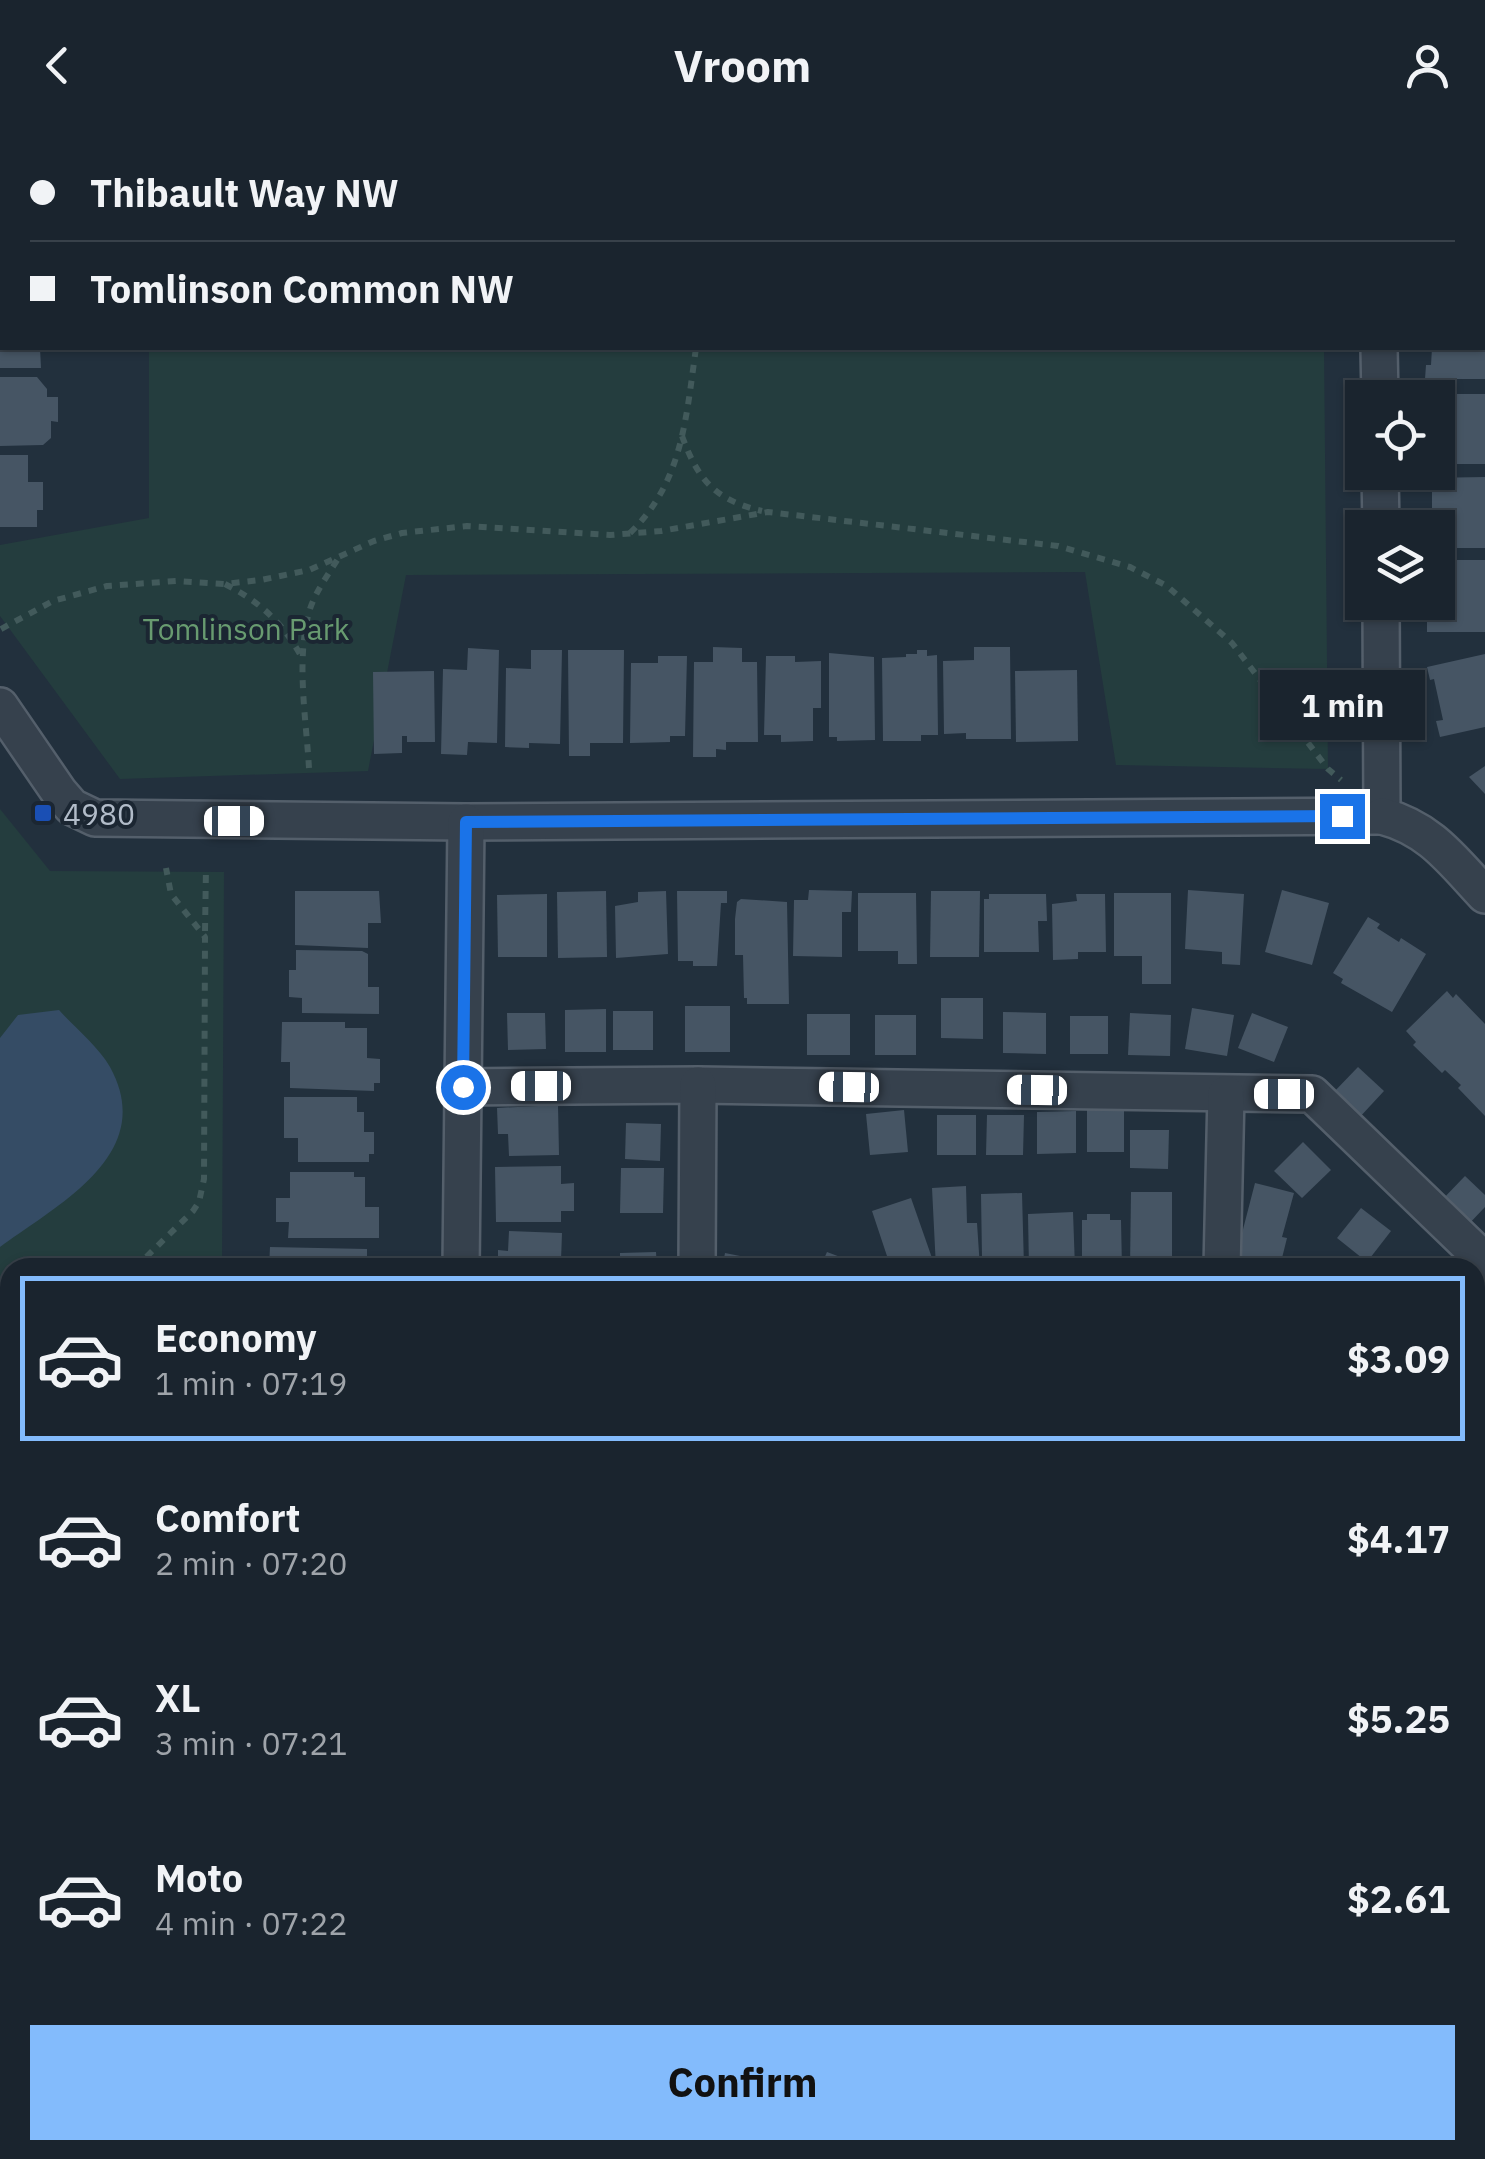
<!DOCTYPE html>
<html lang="en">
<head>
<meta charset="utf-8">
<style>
  :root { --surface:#1a242e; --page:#232c36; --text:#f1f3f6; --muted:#9fa4aa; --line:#38414a; --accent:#83bbfc }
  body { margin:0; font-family:"IBM Plex Sans",sans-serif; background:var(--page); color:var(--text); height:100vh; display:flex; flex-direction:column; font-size:38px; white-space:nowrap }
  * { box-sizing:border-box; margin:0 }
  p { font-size:32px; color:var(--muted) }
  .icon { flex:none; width:55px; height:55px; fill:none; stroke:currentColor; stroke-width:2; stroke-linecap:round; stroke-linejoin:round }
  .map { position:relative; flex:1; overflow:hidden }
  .sheet { position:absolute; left:0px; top:1128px; width:1485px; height:902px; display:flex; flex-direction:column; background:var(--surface); border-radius:30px 30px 0 0; box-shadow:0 2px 8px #0004,0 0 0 2px var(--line) }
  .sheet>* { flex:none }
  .hud { position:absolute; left:0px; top:0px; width:1485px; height:220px; box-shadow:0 2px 8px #0004,0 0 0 2px var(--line); display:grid; align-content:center; height:220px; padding:0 30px; background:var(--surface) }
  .buttons { position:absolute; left:1345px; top:250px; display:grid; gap:20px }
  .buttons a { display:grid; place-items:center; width:110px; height:110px; border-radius:0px; background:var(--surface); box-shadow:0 2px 8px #0004,0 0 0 2px var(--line); font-size:50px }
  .end { position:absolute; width:45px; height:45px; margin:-22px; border:12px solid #1a73e8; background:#fff; box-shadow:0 0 0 5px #fff }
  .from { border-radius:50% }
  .bubble { position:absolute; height:70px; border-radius:0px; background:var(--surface); box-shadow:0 2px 8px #0004,0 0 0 2px var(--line); font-size:32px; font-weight:700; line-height:70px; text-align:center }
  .car { position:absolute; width:30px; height:60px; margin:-30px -15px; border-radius:12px; box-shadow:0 0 8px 2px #0007; background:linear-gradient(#fff 24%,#345 0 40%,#fff 0 76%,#345 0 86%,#fff 0) }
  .hud b { display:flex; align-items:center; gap:35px; height:95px; font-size:38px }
  .hud b+b { border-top:2px solid var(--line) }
  .hud i { width:25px; height:25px; background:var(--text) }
  ul { padding:18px 0 0; list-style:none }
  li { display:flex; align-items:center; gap:30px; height:165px; margin:0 20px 15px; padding:0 10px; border:5px solid transparent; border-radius:0px }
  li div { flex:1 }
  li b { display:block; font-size:38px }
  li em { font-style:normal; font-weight:700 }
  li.active { border-color:var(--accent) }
  li>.icon { width:90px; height:90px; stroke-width:1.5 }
  .action { display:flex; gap:20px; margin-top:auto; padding:20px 30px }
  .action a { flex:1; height:115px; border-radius:0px; background:var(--accent); color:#111; font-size:40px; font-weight:700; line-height:115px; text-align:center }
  header { display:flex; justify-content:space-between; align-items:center; height:130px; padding:0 30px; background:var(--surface); font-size:45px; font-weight:700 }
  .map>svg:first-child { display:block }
</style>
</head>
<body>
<header><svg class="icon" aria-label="back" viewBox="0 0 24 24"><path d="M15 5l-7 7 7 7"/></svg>Vroom<svg class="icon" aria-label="person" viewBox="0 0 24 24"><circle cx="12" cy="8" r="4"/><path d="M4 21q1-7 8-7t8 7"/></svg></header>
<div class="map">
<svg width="1485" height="2029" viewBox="0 0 1485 2029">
  <rect width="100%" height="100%" fill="#22303d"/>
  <g fill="#243d3e">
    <path d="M 148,0 L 1322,0 L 1322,2 L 149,2 Z"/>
    <path d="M 149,218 L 1324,218 L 1328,639 L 1116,635 L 1085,442 L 406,445 L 368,641 L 120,649 L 0,486 L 0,415 L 149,388 Z"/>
    <path d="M 0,679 L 50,741 L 224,742 L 222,1137 L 10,1138 L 10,1893 L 0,1899 Z"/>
  </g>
  <path fill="#354c65" d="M 59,880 C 75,898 98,916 110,937 C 158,1024 58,1074 0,1117 L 0,908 L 18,885 Z"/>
  <g fill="#465564">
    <path d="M 0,218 L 40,218 L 41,238 L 0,238 Z"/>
    <path d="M 1432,218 L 1485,218 L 1485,249 L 1425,249 L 1426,235 L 1431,235 Z"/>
    <path d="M 0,247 L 37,247 L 47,259 L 47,267 L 58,267 L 58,292 L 51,291 L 51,308 L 43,315 L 0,316 Z"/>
    <path d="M 1427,264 L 1485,264 L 1485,334 L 1438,334 L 1438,268 L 1427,268 Z"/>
    <path d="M 0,325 L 28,325 L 28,352 L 43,352 L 43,380 L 37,380 L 37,397 L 0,397 Z"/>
    <path d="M 1485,347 L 1485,418 L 1438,418 L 1438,398 L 1432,398 L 1432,361 L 1425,361 L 1425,348 Z"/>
    <path d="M 1438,430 L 1485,430 L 1485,502 L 1427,502 L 1427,484 L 1432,484 L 1432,472 L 1438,472 Z"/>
    <path d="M 713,517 L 742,518 L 742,532 L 757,532 L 758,612 L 726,612 L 726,620 L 716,619 L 716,627 L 693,627 L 694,532 L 713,532 Z"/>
    <path d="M 974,517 L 1010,517 L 1011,609 L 966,609 L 966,603 L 944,604 L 943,531 L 974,530 Z"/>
    <path d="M 468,518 L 499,520 L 497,613 L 468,612 L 467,625 L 441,624 L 443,539 L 467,540 Z"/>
    <path d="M 531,520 L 562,520 L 560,614 L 529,613 L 529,618 L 505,617 L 506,538 L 531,539 Z"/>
    <path d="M 568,520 L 624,520 L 623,613 L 590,613 L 590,626 L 569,626 Z"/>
    <path d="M 917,520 L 927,520 L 927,526 L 937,525 L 938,605 L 921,605 L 921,611 L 883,611 L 882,528 L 906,527 L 906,524 L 917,524 Z"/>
    <path d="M 829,523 L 874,527 L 875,610 L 837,611 L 837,607 L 829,607 Z"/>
    <path d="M 1485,524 L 1485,597 L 1440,607 L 1436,591 L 1443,590 L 1434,549 L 1430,550 L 1427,537 Z"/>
    <path d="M 658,526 L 687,526 L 685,606 L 670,606 L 670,612 L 630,613 L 631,533 L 658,533 Z"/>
    <path d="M 766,526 L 795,526 L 795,532 L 821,531 L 821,578 L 813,578 L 813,611 L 781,612 L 781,605 L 764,605 Z"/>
    <path d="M 1077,540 L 1078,611 L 1016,612 L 1015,541 Z"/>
    <path d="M 434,541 L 435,612 L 407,612 L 407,606 L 402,606 L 402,623 L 374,624 L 373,542 Z"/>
    <path d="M 1485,636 L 1485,664 L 1469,647 Z"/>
    <path d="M 809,760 L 852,761 L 851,782 L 842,782 L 842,827 L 793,826 L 794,770 L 808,770 Z"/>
    <path d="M 1188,760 L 1244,764 L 1240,835 L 1222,834 L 1222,822 L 1185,819 Z"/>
    <path d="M 1282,760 L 1329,773 L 1312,835 L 1265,822 Z"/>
    <path d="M 295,761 L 379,761 L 381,793 L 368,793 L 368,818 L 295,815 Z"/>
    <path d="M 606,761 L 607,827 L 558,828 L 557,762 Z"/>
    <path d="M 666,761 L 668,824 L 616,828 L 615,776 L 638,772 L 638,762 Z"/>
    <path d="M 677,761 L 727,761 L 727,773 L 721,773 L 717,836 L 693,836 L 693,831 L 678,831 Z"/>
    <path d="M 931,761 L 980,761 L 979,827 L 930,827 Z"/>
    <path d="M 858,763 L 916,763 L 917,834 L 898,834 L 898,821 L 858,821 Z"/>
    <path d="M 1114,763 L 1171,763 L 1171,854 L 1142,854 L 1142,826 L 1114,826 Z"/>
    <path d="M 547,764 L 547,827 L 498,827 L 497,765 Z"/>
    <path d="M 989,764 L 1046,764 L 1047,791 L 1038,791 L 1039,822 L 984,822 L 984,769 L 989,769 Z"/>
    <path d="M 1076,764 L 1105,764 L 1106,822 L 1078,822 L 1078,829 L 1053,830 L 1052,774 L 1077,771 Z"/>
    <path d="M 741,769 L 787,772 L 789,874 L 747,874 L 747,868 L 744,868 L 743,825 L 735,825 L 735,789 L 737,772 Z"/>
    <path d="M 1368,787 L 1380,794 L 1377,798 L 1399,812 L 1401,808 L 1426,824 L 1392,882 L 1341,853 L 1343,849 L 1333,843 Z"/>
    <path d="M 296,820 L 362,821 L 368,824 L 368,857 L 379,857 L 379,884 L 302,883 L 302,868 L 289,867 L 289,840 L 296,840 Z"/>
    <path d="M 1447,861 L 1453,868 L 1456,864 L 1485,894 L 1485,986 L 1458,958 L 1461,955 L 1445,940 L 1442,943 L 1413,915 L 1416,912 L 1406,901 Z"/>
    <path d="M 941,868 L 983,868 L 983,909 L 941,908 Z"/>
    <rect x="685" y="876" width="45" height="46"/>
    <path d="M 1192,878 L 1234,885 L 1227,926 L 1185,919 Z"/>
    <path d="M 606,879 L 606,922 L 565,922 L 565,880 Z"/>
    <rect x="613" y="881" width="40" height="39"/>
    <path d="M 1003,882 L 1046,883 L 1046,924 L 1003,923 Z"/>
    <path d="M 507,883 L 545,883 L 546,919 L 508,920 Z"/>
    <path d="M 1130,883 L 1171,885 L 1170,926 L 1128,925 Z"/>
    <path d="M 1252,883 L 1288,897 L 1274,932 L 1238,918 Z"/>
    <rect x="807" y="884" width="43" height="41"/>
    <rect x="875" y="885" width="41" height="40"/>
    <rect x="1070" y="886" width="38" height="38"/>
    <path d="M 282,892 L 345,892 L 345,898 L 367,898 L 367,928 L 380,929 L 380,953 L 374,953 L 374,961 L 290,958 L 290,932 L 281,932 Z"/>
    <path d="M 1358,937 L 1384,961 L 1358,989 L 1332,964 Z"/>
    <path d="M 284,967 L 357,967 L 357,982 L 364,982 L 364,1002 L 374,1002 L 374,1024 L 369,1024 L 369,1032 L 298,1032 L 298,1008 L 284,1008 Z"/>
    <path d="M 558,975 L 559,1025 L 509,1026 L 508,1004 L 498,1004 L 497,978 Z"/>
    <path d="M 904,980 L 908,1022 L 870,1025 L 866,984 Z"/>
    <rect x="1087" y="980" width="37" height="42"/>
    <path d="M 1076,981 L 1076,1023 L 1037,1024 L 1037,982 Z"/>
    <rect x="937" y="985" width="39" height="40"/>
    <path d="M 987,985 L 1024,985 L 1023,1025 L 986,1025 Z"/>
    <path d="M 626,993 L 661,994 L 660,1031 L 625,1029 Z"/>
    <path d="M 1130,1000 L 1169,1000 L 1168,1039 L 1130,1038 Z"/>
    <path d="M 1303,1012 L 1331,1040 L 1302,1068 L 1274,1041 Z"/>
    <path d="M 561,1036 L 561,1054 L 574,1053 L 574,1081 L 561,1081 L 561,1092 L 496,1092 L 495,1037 Z"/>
    <path d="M 621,1038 L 664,1038 L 663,1083 L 620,1083 Z"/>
    <path d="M 290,1042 L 354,1042 L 354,1047 L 365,1047 L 365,1077 L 379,1077 L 379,1108 L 288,1108 L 289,1092 L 276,1092 L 276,1068 L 290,1068 Z"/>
    <path d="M 1465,1046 L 1485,1065 L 1485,1077 L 1466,1097 L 1440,1072 Z"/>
    <path d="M 1255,1053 L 1294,1063 L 1282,1107 L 1287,1108 L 1281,1132 L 1277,1131 L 1276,1138 L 1233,1138 Z"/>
    <path d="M 966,1056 L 967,1093 L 977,1093 L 980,1138 L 936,1138 L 932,1058 Z"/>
    <path d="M 1131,1062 L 1172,1062 L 1172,1138 L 1130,1138 Z"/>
    <path d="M 1022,1063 L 1024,1137 L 988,1138 L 987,1128 L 982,1128 L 981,1064 Z"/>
    <path d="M 911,1068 L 932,1128 L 907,1138 L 891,1138 L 872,1081 Z"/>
    <path d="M 1361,1078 L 1391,1101 L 1367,1132 L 1337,1108 Z"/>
    <path d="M 1073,1082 L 1075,1138 L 1029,1138 L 1028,1084 Z"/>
    <path d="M 1087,1084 L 1110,1084 L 1110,1090 L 1121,1090 L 1122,1138 L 1082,1138 L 1082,1090 L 1087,1090 Z"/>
    <path d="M 509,1101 L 562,1103 L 561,1131 L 575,1131 L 575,1138 L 498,1138 L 498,1120 L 508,1121 Z"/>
    <path d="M 270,1117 L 367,1119 L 367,1138 L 269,1138 Z"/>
    <path d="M 656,1122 L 657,1138 L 620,1138 L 620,1123 Z"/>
    <path d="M 827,1122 L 867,1137 L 867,1138 L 815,1138 L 818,1131 L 822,1133 Z"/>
    <path d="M 725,1123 L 765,1131 L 764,1138 L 722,1138 Z"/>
    <path d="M 1485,1200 L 1485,1259 L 1475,1250 L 1475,1211 Z"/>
    <path d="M 1485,1337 L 1485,1395 L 1475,1405 L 1475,1346 Z"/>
    <path d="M 1485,1405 L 1485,1436 L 1475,1426 L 1475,1415 Z"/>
    <path d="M 0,1991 L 10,2001 L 10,2020 L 27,2020 L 41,2029 L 0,2029 Z"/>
    <path d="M 53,2020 L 109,2020 L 109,2021 L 92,2026 L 92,2029 L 57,2029 Z"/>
  </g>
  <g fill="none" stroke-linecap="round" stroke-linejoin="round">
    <defs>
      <g id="minor">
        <path d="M 1378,0 L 1378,2"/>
        <path d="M 1379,218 L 1380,268"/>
        <path d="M 1380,342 L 1381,398"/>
        <path d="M 0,576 L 59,662 L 72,677 L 95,688 L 466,692 L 1382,686 L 1381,472"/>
        <path d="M 1382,686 C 1431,699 1452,730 1485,765"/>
        <path d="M 463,957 L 698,955 L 1312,964 L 1485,1131"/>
        <path d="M 461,1138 L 466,692"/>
        <path d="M 697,1138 L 698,955"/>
        <path d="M 1222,1138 L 1226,964"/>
        <path d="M 1475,1491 L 1485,1501"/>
        <path d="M 1475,1824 L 1485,1824"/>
        <path d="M 450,2029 L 450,2020"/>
        <path d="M 690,2029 L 690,2020"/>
        <path d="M 963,2029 L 963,2020"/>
      </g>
    </defs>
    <use href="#minor" stroke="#545f6b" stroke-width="40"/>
    <g stroke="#425a5b" stroke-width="6" stroke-dasharray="8 8" stroke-linecap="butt">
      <path d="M 706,0 L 706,2"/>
      <path d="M 682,306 C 698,350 715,370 762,381"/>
      <path d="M 630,403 C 683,352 686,287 696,218"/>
      <path d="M 225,454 C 260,472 282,492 301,526"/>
      <path d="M 1,499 L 53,471 L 107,456 L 176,451 L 224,454 L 261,450 L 309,440 L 374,411 L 402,403 L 467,396 L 610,405 L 661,401 L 768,382 L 1058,416 L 1130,437 L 1167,456 L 1232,513 L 1328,639 L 1341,650"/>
      <path d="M 309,638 C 306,587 296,531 309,482 C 315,462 328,445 339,427"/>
      <path d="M 205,801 L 206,737"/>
      <path d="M 135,1138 L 193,1081 L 199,1072 L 204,1049 L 205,807 L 171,764 L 166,738"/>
      <path d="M 0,1255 L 10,1250"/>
      <path d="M 0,1729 L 10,1736"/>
      <path d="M 0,1752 L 10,1749"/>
    </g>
    <use href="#minor" stroke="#36414d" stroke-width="35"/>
  </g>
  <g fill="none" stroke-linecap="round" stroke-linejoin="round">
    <path stroke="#1a73e8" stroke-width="12" d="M 463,957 L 466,692 L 1342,686"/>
  </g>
  <rect fill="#1a4fb4" stroke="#1b2632" stroke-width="4" x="33" y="673" width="20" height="20" rx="5"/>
  <g text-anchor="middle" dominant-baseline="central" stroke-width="8" stroke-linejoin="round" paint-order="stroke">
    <g font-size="30" fill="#689b70" stroke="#1b2632">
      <text x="246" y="498">Tomlinson Park</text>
    </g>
    <g font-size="30" fill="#b2bcc9" stroke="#1b2632" text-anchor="start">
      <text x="63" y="683">4980</text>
    </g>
  </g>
</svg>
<div class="buttons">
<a><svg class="icon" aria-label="locate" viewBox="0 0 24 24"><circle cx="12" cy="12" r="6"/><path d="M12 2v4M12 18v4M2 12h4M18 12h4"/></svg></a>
<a><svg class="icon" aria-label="layers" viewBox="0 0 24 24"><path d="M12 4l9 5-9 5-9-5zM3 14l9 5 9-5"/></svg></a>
</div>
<i class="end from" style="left:463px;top:957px"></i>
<i class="end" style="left:1342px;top:686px"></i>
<div class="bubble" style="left:1260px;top:540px;width:165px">1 min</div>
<i class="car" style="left:234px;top:691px;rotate:90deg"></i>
<i class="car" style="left:541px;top:956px;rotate:270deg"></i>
<i class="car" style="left:849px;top:957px;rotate:271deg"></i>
<i class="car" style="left:1037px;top:960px;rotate:271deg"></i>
<i class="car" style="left:1284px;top:964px;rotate:270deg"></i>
<div class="hud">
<b><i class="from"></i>Thibault Way NW</b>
<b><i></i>Tomlinson Common NW</b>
</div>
<section class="sheet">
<ul>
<li class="active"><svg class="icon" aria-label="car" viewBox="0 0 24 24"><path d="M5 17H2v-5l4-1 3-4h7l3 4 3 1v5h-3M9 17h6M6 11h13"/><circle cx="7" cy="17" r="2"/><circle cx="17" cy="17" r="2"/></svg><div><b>Economy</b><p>1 min · 07:19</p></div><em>$3.09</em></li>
<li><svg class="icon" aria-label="car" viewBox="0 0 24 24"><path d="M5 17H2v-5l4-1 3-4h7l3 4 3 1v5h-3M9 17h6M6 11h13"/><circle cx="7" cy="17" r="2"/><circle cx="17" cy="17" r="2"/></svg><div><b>Comfort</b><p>2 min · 07:20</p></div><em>$4.17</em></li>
<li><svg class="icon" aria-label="car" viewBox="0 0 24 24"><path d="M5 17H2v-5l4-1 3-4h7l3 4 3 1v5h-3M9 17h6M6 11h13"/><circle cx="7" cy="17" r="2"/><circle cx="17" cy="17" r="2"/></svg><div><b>XL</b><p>3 min · 07:21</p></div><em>$5.25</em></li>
<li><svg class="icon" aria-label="car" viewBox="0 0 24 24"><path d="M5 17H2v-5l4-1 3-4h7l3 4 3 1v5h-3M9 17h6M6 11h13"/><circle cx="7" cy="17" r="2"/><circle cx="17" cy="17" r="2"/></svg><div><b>Moto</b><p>4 min · 07:22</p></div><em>$2.61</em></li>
</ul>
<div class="action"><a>Confirm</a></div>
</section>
</div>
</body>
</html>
